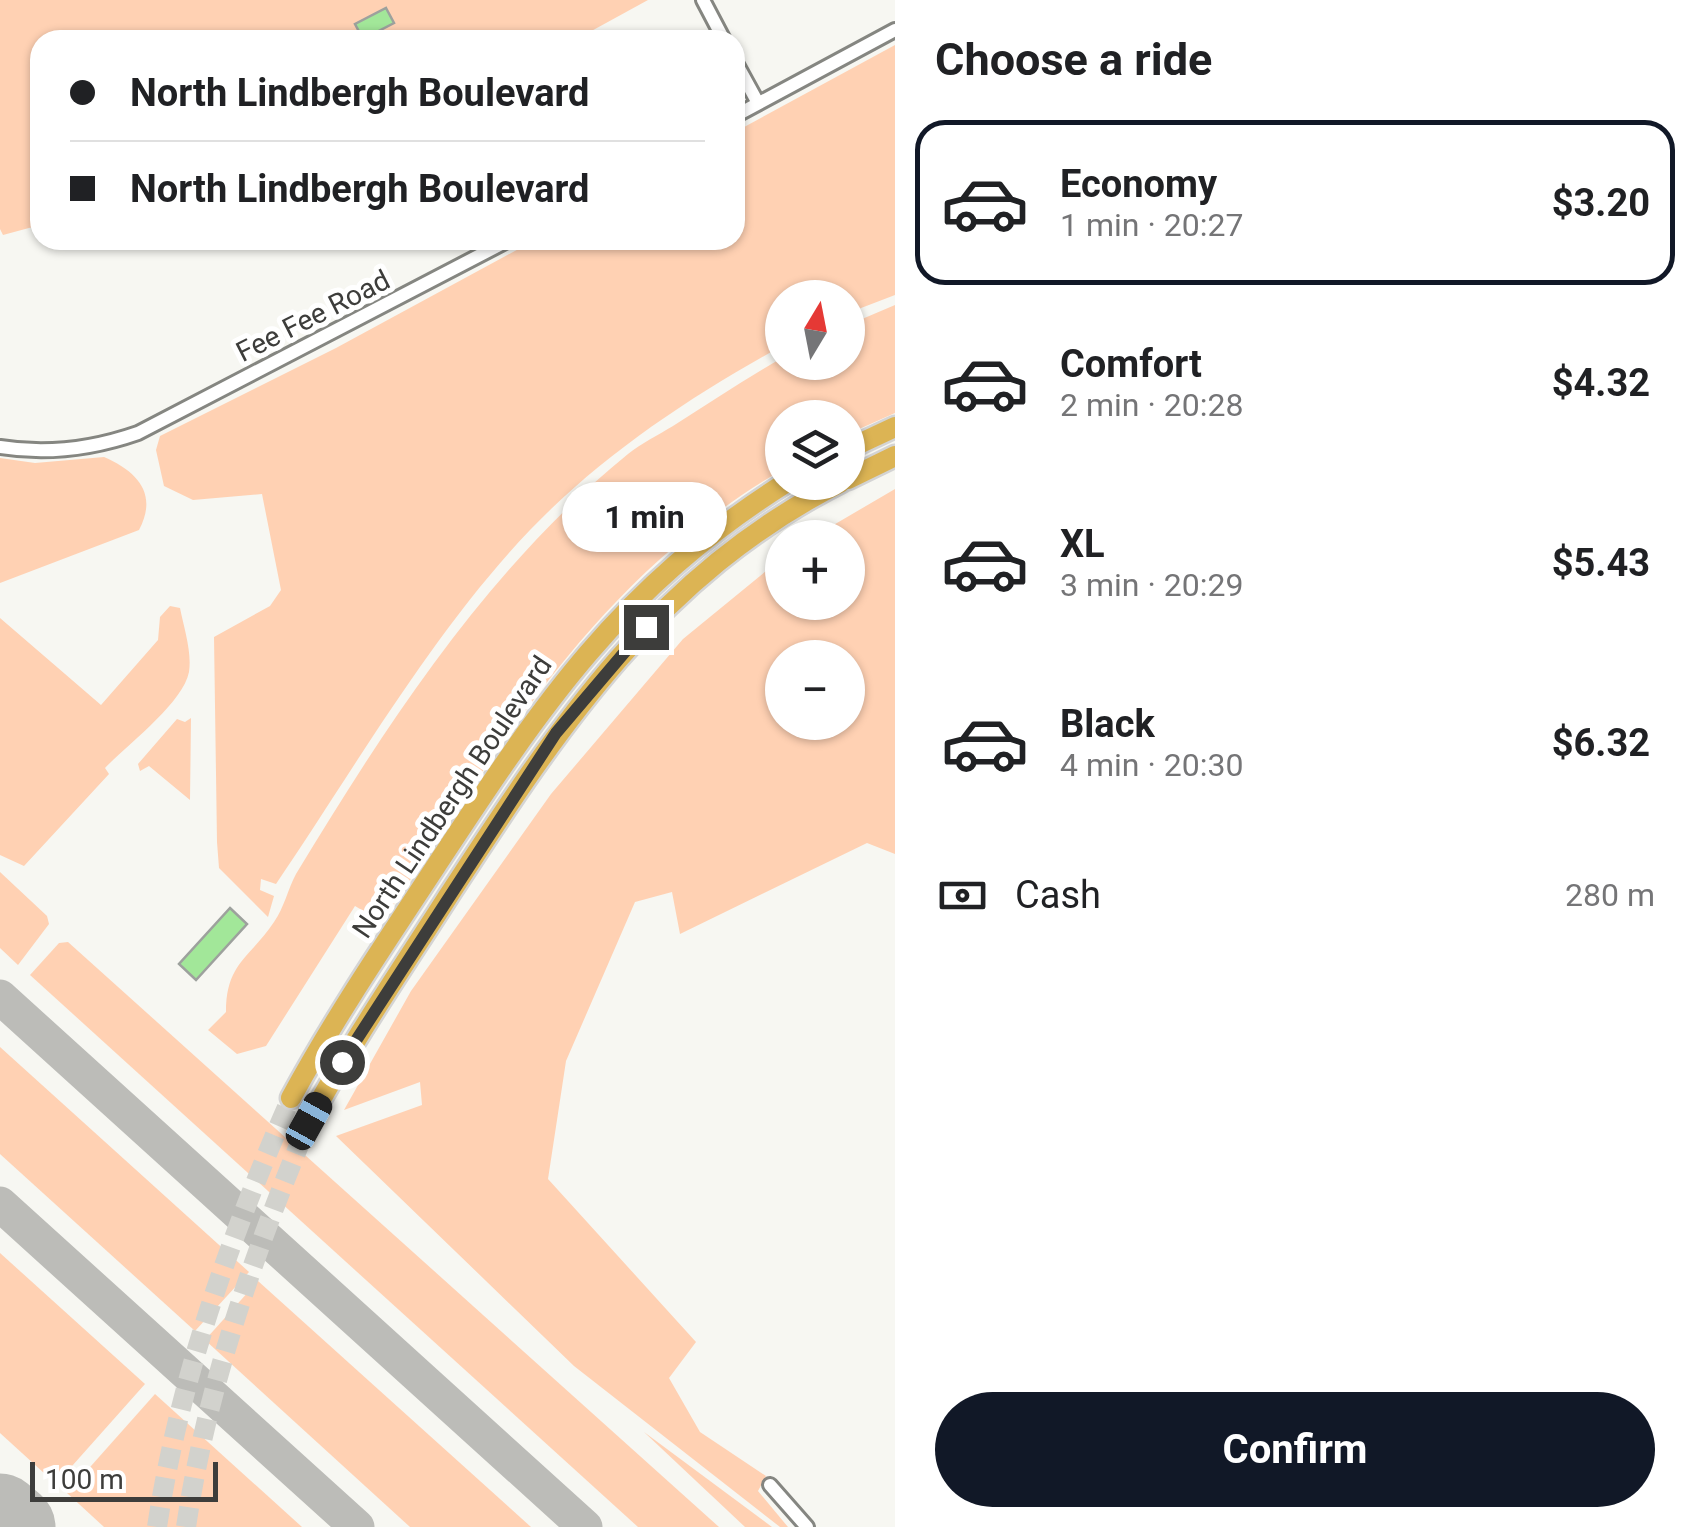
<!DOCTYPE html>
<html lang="en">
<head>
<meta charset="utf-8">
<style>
  :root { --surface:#fff; --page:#f6f6f6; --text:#202124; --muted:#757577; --line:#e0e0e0; --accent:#111827 }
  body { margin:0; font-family:Roboto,sans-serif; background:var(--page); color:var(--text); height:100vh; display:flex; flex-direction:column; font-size:38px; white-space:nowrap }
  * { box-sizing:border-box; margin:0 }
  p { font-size:32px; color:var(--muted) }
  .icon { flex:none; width:55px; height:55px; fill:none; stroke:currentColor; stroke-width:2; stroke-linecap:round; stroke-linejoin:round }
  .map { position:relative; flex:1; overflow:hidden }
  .side { display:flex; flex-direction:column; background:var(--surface); width:800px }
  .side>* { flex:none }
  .guide { position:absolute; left:30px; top:30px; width:715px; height:220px; border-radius:30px; box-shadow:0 2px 8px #0004; display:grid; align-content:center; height:220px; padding:0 40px; background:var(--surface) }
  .needle { width:65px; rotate:10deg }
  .buttons { position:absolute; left:765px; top:280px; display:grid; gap:20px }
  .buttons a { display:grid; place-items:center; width:100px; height:100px; border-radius:50%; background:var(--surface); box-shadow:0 2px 8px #0004; font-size:50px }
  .scale { position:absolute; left:30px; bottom:25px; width:188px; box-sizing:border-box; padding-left:10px; border:5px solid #3d3d3b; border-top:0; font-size:28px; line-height:35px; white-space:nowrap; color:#3d3d3b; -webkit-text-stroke:8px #fff; paint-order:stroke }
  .end { position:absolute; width:45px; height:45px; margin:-22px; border:12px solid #3d3d3b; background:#fff; box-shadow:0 0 0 5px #fff }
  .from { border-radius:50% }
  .bubble { position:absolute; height:70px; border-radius:35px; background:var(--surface); box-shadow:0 2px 8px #0004; font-size:32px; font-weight:700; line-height:70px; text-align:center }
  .car { position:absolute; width:30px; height:60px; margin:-30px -15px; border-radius:12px; box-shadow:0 0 8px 2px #0007; background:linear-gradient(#222 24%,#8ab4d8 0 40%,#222 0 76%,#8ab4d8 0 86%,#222 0) }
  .guide b { display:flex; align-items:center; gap:35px; height:95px; font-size:38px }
  .guide b+b { border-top:2px solid var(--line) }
  .guide i { width:25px; height:25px; background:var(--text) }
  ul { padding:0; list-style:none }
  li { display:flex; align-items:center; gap:30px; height:165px; margin:0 20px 15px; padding:0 20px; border:5px solid transparent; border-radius:30px }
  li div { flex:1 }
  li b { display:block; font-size:38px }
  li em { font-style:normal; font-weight:700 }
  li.current { border-color:var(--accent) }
  li>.icon { width:90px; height:90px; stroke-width:1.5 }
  h2 { padding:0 40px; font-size:45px; line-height:120px }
  .pay { display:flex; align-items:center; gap:25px; height:110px; padding:0 40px; font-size:38px }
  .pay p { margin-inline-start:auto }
  .primary-button { display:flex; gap:20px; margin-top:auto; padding:20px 40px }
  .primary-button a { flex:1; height:115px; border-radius:60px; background:var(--accent); color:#fff; font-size:40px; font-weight:700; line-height:115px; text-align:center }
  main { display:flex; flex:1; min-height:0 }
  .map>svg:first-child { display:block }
</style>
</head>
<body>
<main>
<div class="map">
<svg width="895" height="1527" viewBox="0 0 895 1527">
  <rect width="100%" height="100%" fill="#f7f7f2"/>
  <g fill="#ffd1b3" fill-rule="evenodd">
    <path d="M 0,0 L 648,0 L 575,40 L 40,40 L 40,225 L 3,235 L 0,229 Z"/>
    <path d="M 895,45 L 895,295 L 848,313 L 848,298 L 782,298 L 782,346 C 691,396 602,455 530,530 C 434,630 354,769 276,884 L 261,879 L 260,890 L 274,896 L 268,917 L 219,868 L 217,842 L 214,637 L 270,606 L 281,590 L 262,494 L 193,500 L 164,486 L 156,450 L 160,436 L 336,348 L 535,240 L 735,240 L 735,132 Z"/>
    <path d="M 895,305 L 895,413 L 848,434 L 848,418 L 782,418 L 782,470 C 592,581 501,746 382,922 L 355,906 L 266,1046 L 237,1054 L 208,1030 L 226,1012 C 226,963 250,958 274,922 C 284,908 288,889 296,874 C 388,722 489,567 628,454 C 642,443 658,435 673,426 C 709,403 745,379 782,358 L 782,362 L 848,362 L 848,325 Z"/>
    <path d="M 104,457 C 138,472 158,494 139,530 L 0,583 L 0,458 L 35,463 Z"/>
    <path d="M 895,489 L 895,854 L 867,843 L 680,934 L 672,892 L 635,902 L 566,1061 L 548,1179 L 696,1342 L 669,1378 L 700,1432 L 766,1476 L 758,1491 L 788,1527 L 780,1527 L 574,1366 L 336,1136 L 422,1105 L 420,1082 L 344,1110 L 411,991 L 551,794 L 683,639 L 782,558 L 782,602 L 848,602 L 848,538 L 813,537 ZM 782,658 L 848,658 L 848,722 L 782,722 Z"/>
    <path d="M 170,606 L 180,608 C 184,628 192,652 189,672 C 183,703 128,744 105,768 L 109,774 L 24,866 L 0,855 L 0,618 L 101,705 L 158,640 L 160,617 Z"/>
    <path d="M 191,718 L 190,800 L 149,766 L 140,771 L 138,764 L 177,719 L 185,722 Z"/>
    <path d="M 0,872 L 47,916 L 49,924 L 18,965 L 0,948 Z"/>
    <path d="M 68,942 L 719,1527 L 638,1527 L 30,975 L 59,943 Z"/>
    <path d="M 0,1047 L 249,1272 L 195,1331 L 0,1154 Z"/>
    <path d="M 0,1253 L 145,1384 L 56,1484 L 0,1433 Z"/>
    <path d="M 258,1281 L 531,1527 L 410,1527 L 205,1340 Z"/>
    <path d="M 155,1394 L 302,1527 L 104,1527 L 67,1493 Z"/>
    <path d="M 644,1432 L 772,1527 L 745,1527 Z"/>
  </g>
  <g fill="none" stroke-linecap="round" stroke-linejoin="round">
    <g stroke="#bcbcb8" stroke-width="35">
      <path d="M 0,997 L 585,1527"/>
      <path d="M 0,1204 L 357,1527"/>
    </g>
    <path stroke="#bcbcb8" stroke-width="85" d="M 0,1516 L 13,1527"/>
  </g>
  <g fill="#a2e799" stroke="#9da19d" stroke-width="2.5">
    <path d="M 386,8 L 394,23 L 363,39 L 355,24 Z"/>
    <path d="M 230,908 L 247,924 L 196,980 L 179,964 Z"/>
  </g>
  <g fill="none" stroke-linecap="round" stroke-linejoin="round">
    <g stroke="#d2d2cd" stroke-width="20" stroke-dasharray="20 10" stroke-linecap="butt">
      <path d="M 157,1527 C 180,1376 230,1237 291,1098"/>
      <path d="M 186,1527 C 207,1385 254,1253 309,1121"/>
    </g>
    <defs>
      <g id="minor">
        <path d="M 703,0 L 724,40"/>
        <path d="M 735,61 L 758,103"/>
        <path d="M 735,116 L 895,30"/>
        <path d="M 0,447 C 48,455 92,449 138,433 L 509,240"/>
        <path d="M 770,1485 L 807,1527"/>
      </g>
      <g id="trunk">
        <path d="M 848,449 L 895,427"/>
        <path d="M 848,479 L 895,456"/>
        <path d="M 291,1098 C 335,1017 386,942 436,866 C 542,705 619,588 787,482"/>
        <path d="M 309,1121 C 351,1043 401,970 449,895 C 558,728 656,576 841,482"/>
      </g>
    </defs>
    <use href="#minor" stroke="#858681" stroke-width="18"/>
    <use href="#trunk" stroke="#d4d4d4" stroke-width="25"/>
    <use href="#minor" stroke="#fff" stroke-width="12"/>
    <use href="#trunk" stroke="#dcb454" stroke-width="20"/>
  </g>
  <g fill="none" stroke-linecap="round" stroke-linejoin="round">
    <path stroke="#3d3d3b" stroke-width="12" d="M 342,1062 L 556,733 L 646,627"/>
  </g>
  <g text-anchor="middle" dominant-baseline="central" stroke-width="10" stroke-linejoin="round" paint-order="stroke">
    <g font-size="28" fill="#3d3d3b" stroke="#fff">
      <text transform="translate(313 316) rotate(-27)">Fee Fee Road</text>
      <text transform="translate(452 797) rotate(-56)">North Lindbergh Boulevard</text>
    </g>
  </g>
</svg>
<div class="buttons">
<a><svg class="needle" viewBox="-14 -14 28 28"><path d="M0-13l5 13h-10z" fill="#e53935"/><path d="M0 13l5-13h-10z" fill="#757577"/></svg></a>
<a><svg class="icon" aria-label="layers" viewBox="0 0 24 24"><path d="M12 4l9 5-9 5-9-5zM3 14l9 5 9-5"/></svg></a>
<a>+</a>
<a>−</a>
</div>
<div class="scale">100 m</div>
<i class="end from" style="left:342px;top:1062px"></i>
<i class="end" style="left:646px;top:627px"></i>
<div class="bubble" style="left:562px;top:482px;width:165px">1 min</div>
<i class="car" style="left:309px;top:1121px;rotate:29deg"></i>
<div class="guide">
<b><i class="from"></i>North Lindbergh Boulevard</b>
<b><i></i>North Lindbergh Boulevard</b>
</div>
</div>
<section class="side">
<h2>Choose a ride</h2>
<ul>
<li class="current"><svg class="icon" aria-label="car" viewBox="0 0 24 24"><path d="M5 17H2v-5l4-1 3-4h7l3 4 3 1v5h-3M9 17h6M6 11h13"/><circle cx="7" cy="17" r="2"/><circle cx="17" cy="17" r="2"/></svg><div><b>Economy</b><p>1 min · 20:27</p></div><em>$3.20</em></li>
<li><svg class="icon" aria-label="car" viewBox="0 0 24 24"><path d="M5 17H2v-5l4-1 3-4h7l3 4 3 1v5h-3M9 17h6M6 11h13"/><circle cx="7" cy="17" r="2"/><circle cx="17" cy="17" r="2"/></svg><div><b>Comfort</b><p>2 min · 20:28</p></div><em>$4.32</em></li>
<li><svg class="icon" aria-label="car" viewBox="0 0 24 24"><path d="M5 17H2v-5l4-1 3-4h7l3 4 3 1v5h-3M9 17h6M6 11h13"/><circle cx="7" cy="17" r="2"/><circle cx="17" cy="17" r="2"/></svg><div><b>XL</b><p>3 min · 20:29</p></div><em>$5.43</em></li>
<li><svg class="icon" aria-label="car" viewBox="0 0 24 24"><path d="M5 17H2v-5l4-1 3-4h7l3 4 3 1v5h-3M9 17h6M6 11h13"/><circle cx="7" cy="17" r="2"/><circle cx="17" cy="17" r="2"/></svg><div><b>Black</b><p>4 min · 20:30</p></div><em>$6.32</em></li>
</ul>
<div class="pay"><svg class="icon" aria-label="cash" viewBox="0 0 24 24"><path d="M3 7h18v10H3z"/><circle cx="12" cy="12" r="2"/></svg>Cash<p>280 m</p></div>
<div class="primary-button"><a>Confirm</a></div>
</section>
</main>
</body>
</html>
